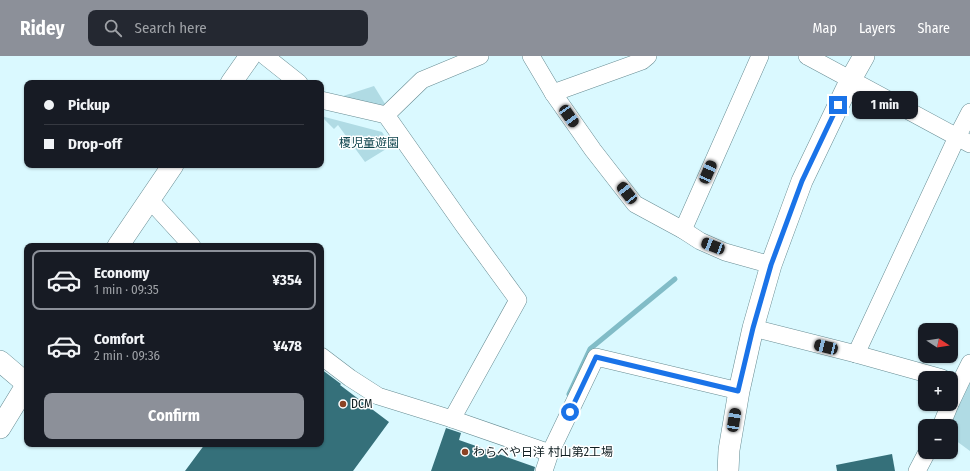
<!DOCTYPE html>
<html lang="en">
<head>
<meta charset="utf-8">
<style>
  :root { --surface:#171b24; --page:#242831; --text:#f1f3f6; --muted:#9ea1a6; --line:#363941; --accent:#8c9099 }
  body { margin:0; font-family:"Fira Sans Condensed","Noto Sans JP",sans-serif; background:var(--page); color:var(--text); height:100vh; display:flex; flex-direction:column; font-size:15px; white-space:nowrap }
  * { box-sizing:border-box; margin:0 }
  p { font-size:13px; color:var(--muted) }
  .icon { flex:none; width:22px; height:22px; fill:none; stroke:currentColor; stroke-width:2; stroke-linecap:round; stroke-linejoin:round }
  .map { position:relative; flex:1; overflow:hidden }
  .panel { position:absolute; left:24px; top:187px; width:300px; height:204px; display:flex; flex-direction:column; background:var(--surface); border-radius:8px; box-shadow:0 1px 3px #0004 }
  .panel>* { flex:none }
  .hud { position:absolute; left:24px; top:24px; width:300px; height:88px; border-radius:8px; box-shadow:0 1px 3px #0004; display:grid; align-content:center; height:88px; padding:0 20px; background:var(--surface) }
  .needle { width:26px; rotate:102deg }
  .buttons { position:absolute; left:918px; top:267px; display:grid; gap:8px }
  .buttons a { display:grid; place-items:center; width:40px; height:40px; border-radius:8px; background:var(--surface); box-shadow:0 1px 3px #0004; font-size:20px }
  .end { position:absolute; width:18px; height:18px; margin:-9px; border:5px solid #1a73e8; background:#fff; box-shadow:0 0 0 2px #fff }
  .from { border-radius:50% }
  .bubble { position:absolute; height:28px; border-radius:8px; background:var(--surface); box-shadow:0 1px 3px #0004; font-size:13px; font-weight:700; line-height:28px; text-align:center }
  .car { position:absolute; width:12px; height:24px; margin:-12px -6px; border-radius:5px; box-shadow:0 0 3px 1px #0007; background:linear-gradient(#222 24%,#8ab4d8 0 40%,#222 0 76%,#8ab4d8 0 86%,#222 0) }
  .hud b { display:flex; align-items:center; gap:14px; height:38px; font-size:15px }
  .hud b+b { border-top:1px solid var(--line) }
  .hud i { width:10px; height:10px; background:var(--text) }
  ul { padding:7px 0 0; list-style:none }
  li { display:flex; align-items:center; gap:12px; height:60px; margin:0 8px 6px; padding:0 12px; border:2px solid transparent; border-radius:8px }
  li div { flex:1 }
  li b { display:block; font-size:15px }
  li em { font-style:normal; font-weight:700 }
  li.active { border-color:var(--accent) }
  li>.icon { width:36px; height:36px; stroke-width:1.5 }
  .cta { display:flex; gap:8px; margin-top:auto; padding:8px 20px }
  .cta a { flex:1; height:46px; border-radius:8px; background:var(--accent); color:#fff; font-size:16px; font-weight:700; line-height:46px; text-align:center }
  header { display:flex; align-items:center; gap:24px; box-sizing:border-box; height:56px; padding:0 20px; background:var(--accent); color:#fff }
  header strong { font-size:19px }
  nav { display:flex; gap:22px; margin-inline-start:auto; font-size:14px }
  .search { width:280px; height:36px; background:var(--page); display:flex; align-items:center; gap:10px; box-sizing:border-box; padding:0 14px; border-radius:8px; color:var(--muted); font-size:15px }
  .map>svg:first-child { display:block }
</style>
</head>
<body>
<header>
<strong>Ridey</strong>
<div class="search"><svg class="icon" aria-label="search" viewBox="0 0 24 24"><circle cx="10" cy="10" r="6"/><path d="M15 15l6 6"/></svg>Search here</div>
<nav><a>Map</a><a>Layers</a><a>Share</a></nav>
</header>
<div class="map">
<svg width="970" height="415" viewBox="0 0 970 415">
  <rect width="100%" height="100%" fill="#daf9ff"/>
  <g fill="#b0dbe4">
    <path d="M 374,30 L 387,51 L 337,42 Z"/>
    <path d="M 321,60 L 382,76 L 391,90 L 365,106 L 338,69 L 334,73 Z"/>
    <path d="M 970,327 L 970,395 L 951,381 L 951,370 L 949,370 L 963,332 Z"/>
  </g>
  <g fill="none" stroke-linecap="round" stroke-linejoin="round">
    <path stroke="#81bcc7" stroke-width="5" d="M 569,338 L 590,293 L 675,223"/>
  </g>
  <g fill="#35707a">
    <path d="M 321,313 L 341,328 L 340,329 L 389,366 L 353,415 L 185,415 L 205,388 L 321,388 Z"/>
    <path d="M 446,372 L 461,377 L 459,384 L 535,411 L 534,415 L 431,415 Z"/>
    <path d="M 892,398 L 895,415 L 837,415 L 836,409 Z"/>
  </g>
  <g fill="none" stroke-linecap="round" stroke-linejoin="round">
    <defs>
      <g id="minor">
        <path d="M 265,0 L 299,27"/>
        <path d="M 531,0 L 553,37 L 593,94 L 635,148 L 683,174 L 700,185 L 725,196 L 771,209"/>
        <path d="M 807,0 L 970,88"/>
        <path d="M 553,37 L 642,5 L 648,0"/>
        <path d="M 321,44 L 386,59 L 464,170 L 518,244 L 452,363"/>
        <path d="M 386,59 L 422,24 L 480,0"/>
        <path d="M 149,143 L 192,190"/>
        <path d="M 683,174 L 760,0"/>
        <path d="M 753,272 L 856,298 L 942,322"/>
        <path d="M 856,298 L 957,81 L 970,56"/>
        <path d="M 321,300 L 350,322 L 378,340 L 452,363 L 550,397"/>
        <path d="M 951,346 L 960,327 L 970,307"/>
        <path d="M 941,370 L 950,348"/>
        <path d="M 544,415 L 550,397 L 596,301 L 739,335"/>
        <path d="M 917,415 L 927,396"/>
      </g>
      <g id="tertiary">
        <path d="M 231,27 L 250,0"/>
        <path d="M 118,190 L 173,109"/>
        <path d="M 0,305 L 27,328"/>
        <path d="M 0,372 L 27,328"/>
        <path d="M 728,415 L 729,394 L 739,335 L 753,272 L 771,209 L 802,125 L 851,23 L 864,0"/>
      </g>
    </defs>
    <use href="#minor" stroke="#678c93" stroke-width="18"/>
    <use href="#tertiary" stroke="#678c93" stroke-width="22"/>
    <use href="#minor" stroke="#fff" stroke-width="17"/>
    <use href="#tertiary" stroke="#fff" stroke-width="21"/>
  </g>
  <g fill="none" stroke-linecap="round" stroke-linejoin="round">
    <path stroke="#1a73e8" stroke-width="5" d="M 570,356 L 596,301 L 738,335 L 753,272 L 771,209 L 802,125 L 838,49"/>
  </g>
  <g fill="#8b4324" stroke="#fff" stroke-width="1.5">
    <circle cx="343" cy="348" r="4"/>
    <circle cx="465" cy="396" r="4"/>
  </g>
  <g text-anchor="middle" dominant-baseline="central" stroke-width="3" stroke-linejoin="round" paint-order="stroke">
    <g font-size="12" fill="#10464f" stroke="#fff">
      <text x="369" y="87">榎児童遊園</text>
    </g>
    <g font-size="12" fill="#0f1e21" stroke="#fff" text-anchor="start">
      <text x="351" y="348">DCM</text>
      <text x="473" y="396">わらべや日洋 村山第2工場</text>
    </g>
  </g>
</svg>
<div class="buttons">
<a><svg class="needle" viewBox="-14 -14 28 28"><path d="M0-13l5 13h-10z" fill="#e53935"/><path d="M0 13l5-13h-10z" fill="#9ea1a6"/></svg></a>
<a>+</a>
<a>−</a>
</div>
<i class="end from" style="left:570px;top:356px"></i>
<i class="end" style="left:838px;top:49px"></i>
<div class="bubble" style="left:852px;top:35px;width:66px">1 min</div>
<i class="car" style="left:569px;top:60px;rotate:145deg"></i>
<i class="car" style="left:708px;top:116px;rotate:24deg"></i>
<i class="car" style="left:627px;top:137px;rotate:322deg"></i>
<i class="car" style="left:713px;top:190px;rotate:291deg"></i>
<i class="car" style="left:826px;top:291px;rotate:284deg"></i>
<i class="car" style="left:734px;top:364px;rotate:9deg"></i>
<div class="hud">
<b><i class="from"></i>Pickup</b>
<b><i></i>Drop-off</b>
</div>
<section class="panel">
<ul>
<li class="active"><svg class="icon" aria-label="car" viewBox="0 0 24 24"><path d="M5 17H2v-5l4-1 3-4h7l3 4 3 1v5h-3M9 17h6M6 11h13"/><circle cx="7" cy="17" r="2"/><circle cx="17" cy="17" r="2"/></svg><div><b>Economy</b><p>1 min · 09:35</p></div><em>¥354</em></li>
<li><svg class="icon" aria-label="car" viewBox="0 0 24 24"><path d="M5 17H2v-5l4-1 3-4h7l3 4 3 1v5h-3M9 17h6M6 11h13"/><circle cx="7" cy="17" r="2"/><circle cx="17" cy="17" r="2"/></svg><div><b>Comfort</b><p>2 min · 09:36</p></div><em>¥478</em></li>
</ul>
<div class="cta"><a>Confirm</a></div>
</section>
</div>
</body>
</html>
